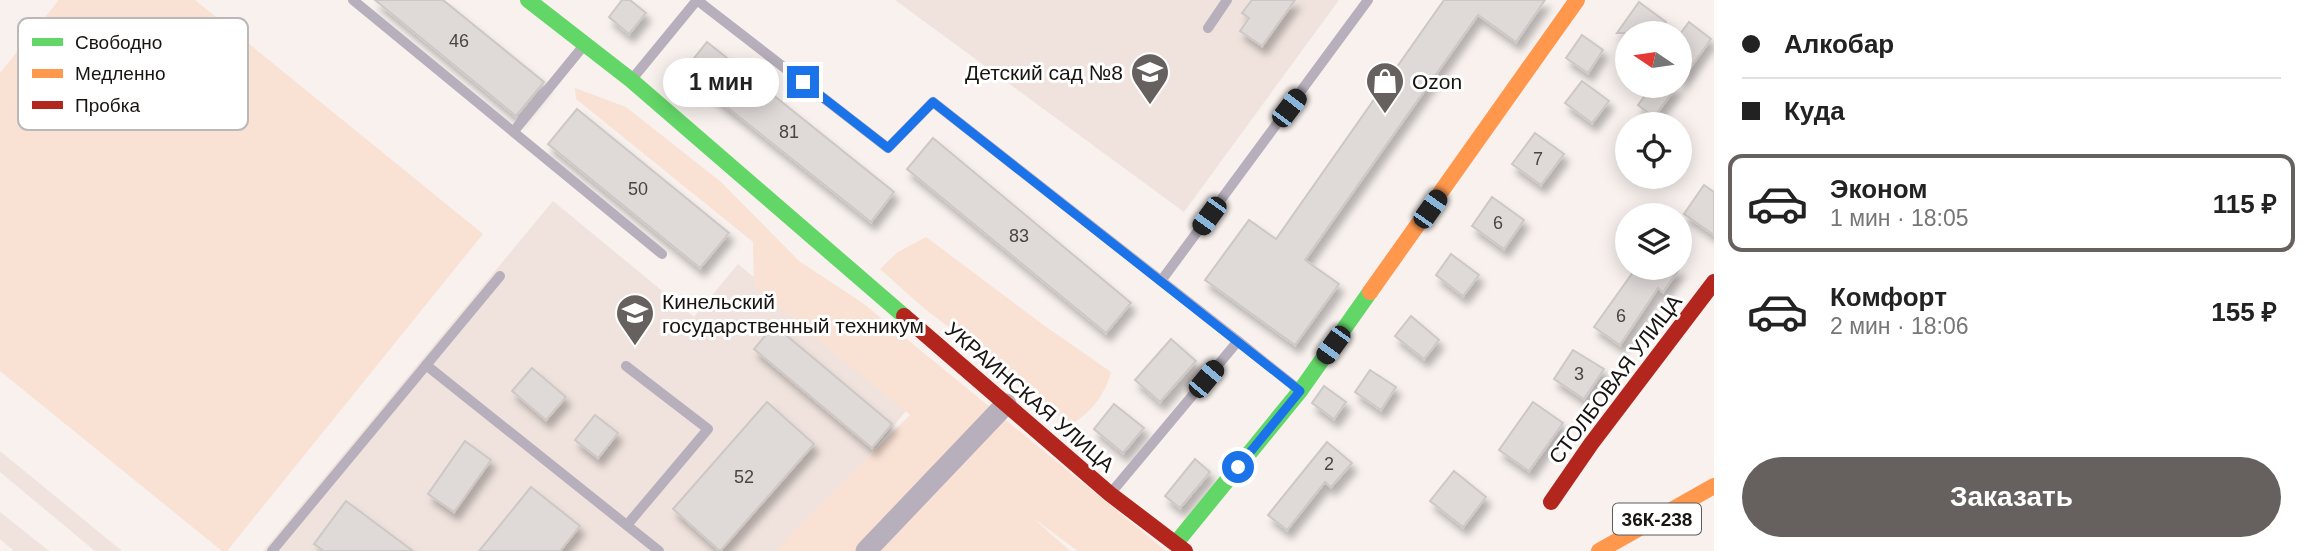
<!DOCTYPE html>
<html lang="ru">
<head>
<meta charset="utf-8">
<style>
  :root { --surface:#fff; --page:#f6f6f6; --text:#222; --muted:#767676; --line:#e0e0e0; --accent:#66615f }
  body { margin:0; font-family:Helvetica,sans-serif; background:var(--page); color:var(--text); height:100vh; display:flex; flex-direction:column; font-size:26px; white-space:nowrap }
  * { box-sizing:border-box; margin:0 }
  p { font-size:23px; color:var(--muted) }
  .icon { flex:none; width:38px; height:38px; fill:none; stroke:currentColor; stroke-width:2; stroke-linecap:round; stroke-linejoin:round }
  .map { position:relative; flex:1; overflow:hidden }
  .drawer { display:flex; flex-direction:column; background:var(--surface); width:595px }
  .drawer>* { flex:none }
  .guide { display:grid; align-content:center; height:154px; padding:0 28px; background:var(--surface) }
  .needle { width:46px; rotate:283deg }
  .controls { position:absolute; left:1615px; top:21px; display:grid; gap:14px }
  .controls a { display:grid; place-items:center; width:77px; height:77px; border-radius:50%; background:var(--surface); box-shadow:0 4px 18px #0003; font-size:35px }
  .end { position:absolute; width:32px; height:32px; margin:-16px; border:9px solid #1a73e8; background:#fff; box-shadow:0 0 0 4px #fff }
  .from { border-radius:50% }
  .bubble { position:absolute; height:49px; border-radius:24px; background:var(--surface); box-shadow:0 4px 18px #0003; font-size:23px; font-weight:700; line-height:49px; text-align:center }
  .car { position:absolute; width:21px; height:42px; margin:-21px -10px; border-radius:9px; box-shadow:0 0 5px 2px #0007; background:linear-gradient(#222 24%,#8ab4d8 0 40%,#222 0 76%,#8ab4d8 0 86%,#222 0) }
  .guide b { display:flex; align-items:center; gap:24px; height:66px; font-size:26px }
  .guide b+b { border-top:2px solid var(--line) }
  .guide i { width:18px; height:18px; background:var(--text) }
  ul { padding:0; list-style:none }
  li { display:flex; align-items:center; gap:21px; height:98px; margin:0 14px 10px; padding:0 14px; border:4px solid transparent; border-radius:14px }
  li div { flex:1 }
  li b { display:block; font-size:26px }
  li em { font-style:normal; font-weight:700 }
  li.on { border-color:var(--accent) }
  li>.icon { width:63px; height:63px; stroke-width:1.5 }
  .primary-button { display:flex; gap:14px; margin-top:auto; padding:14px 28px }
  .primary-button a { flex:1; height:80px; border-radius:42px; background:var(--accent); color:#fff; font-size:28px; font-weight:700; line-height:80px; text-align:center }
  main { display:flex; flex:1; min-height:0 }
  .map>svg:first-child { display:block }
</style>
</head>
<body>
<main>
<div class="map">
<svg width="1714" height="551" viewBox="0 0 1714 551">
  <defs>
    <filter id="shadow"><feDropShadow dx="4.5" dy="8" stdDeviation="3.5" flood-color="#0004"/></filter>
  </defs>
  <rect width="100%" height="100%" fill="#f8f1ee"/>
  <g fill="#f0e3dd">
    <path d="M 895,0 L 1339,0 L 1184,212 Z"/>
    <path d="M 553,201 L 694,317 L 738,264 L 910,406 L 791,551 L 263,551 Z"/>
    <path d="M 0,451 L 122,551 L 95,551 L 0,472 Z"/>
    <path d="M 0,512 L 49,551 L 14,551 L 0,539 Z"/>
  </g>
  <g fill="#f9e1d4">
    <path d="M 59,0 L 195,0 L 483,234 L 227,551 L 222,551 L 0,371 L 0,73 Z"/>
    <path d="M 575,88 L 626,107 L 721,182 L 799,261 L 864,304 L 1166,551 L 1078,551 L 1033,518 L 1070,551 L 777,551 L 786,539 L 910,415 L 754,287 L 753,242 L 576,99 Z"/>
    <path d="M 926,237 L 1042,324 L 1111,372 C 1105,395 1090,414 1070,425 L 985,354 L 926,310 L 880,269 L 898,252 Z"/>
  </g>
  <g fill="#dfd9d7" stroke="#cdc8c5" stroke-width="2" filter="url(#shadow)">
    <path d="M 375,0 L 443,0 L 544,82 L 516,116 Z"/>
    <path d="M 622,0 L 630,0 L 646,13 L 629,34 L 609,17 Z"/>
    <path d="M 1252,0 L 1295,0 L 1262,46 L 1240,31 L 1249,18 L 1242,13 Z"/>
    <path d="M 1444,0 L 1545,0 L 1516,42 L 1478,15 L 1305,260 L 1339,284 L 1295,345 L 1205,280 L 1249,220 L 1276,239 Z"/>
    <path d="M 1639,2 L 1666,22 L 1658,33 L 1617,33 Z"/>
    <path d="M 1689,22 L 1711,39 L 1680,82 L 1680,34 Z"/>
    <path d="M 1582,35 L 1603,50 L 1588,73 L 1566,58 Z"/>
    <path d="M 707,42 L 894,192 L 871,222 L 683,72 Z"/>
    <path d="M 1582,81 L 1609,101 L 1592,123 L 1565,103 Z"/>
    <path d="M 1652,86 L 1677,86 L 1654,117 L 1638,105 Z"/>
    <path d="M 577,109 L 729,233 L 700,268 L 548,144 Z"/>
    <path d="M 1535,133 L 1564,154 L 1541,185 L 1512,164 Z"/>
    <path d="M 933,138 L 1131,303 L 1106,333 L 907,169 Z"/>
    <path d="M 1704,185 L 1714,192 L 1714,235 L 1684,214 Z"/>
    <path d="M 1492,197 L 1524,220 L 1504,249 L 1472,226 Z"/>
    <path d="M 1451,254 L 1479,275 L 1463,296 L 1436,275 Z"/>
    <path d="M 1636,268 L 1680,268 L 1663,292 L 1658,288 L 1620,345 L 1594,327 Z"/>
    <path d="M 1411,316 L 1439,340 L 1424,359 L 1395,336 Z"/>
    <path d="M 774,325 L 892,424 L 872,448 L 754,349 Z"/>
    <path d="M 1171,339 L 1196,361 L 1160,402 L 1135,380 Z"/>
    <path d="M 1573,350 L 1604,369 L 1584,399 L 1554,379 Z"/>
    <path d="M 532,368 L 566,397 L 546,420 L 512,391 Z"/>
    <path d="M 1370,370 L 1396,387 L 1381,410 L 1355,392 Z"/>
    <path d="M 1324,386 L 1346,402 L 1334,419 L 1312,403 Z"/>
    <path d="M 767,402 L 814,444 L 720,551 L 673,509 Z"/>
    <path d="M 1533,402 L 1563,423 L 1529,471 L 1499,450 Z"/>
    <path d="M 1114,404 L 1144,428 L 1123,453 L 1094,429 Z"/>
    <path d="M 595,415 L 618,433 L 598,458 L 575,440 Z"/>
    <path d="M 465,441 L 491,460 L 454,512 L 428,494 Z"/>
    <path d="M 1327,442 L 1352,463 L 1331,487 L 1325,482 L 1287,530 L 1268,515 Z"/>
    <path d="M 1195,459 L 1210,472 L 1180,508 L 1165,496 Z"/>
    <path d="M 1454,471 L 1486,497 L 1463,527 L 1430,501 Z"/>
    <path d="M 531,487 L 580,526 L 560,551 L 479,551 Z"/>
    <path d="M 346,501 L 413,551 L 324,551 L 314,544 Z"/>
  </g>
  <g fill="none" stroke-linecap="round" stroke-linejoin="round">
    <g stroke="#b7afbb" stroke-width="10">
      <path d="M 353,0 L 662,254"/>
      <path d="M 1208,28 L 1227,0"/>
      <path d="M 633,78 L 697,0 L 888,148 L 933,102 L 1238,341"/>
      <path d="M 514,131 L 585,44"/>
      <path d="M 1161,281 L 1368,0"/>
      <path d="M 426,365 L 659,551"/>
      <path d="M 626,366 L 708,429 L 627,525"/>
      <path d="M 1110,494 L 1238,341 L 1299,390"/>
      <path d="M 272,551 L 500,276"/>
    </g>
    <path stroke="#b7afbb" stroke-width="21" d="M 866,551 L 1006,404"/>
    <g stroke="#63d668" stroke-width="16">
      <path d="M 528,0 L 631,80 L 904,316"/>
      <path d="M 1176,543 L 1300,391 L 1370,292"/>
    </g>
    <g stroke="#ff974d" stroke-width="16">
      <path d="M 1370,292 L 1577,0"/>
      <path d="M 1599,551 L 1714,486"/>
    </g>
    <g stroke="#b3261e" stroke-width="16">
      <path d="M 904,316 L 1110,494 L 1185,551"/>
      <path d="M 1551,502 L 1591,444 L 1714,282"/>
    </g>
  </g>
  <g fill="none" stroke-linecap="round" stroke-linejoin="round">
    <path stroke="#1a73e8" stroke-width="9" d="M 803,82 L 888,148 L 933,102 L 1300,391 L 1238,467"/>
  </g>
  <defs>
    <symbol id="school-pin" viewBox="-11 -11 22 30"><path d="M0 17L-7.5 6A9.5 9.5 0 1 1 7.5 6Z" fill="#66615f" stroke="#fff"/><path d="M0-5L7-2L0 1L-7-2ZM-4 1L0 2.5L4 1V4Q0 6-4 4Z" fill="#fff"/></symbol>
    <symbol id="shop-pin" viewBox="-11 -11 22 30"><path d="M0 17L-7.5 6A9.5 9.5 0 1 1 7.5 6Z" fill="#66615f" stroke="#fff"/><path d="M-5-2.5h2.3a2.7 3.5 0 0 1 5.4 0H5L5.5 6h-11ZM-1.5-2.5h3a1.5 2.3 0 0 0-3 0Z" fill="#fff"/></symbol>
    <symbol id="university-pin" viewBox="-11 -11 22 30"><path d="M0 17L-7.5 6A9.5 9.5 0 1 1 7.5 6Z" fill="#66615f" stroke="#fff"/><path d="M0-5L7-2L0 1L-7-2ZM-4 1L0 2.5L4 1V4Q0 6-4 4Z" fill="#fff"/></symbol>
  </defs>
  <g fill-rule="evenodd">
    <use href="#school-pin" x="1128" y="50" width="44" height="60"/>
    <use href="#shop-pin" x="1363" y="59" width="44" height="60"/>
    <use href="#university-pin" x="613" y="291" width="44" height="60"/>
  </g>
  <g text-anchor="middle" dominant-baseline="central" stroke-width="6" stroke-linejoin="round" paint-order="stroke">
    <g font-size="18" fill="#4a4543">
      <text x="459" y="41">46</text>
      <text x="789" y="132">81</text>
      <text x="1538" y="159">7</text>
      <text x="638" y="189">50</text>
      <text x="1498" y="223">6</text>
      <text x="1019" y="236">83</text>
      <text x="1621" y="316">6</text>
      <text x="1579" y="374">3</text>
      <text x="1329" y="464">2</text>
      <text x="744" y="477">52</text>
    </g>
    <rect fill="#fff" stroke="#5d5a59" stroke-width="2" x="1613" y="503.5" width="88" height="31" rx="5"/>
    <g font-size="19" font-weight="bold" fill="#181412">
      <text x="1657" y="519">36К-238</text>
    </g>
    <g font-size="21" fill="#181412" stroke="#fff" text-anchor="start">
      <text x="1123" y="72" text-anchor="end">Детский сад №8</text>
      <text x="1412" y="81">Ozon</text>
      <text x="662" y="301">Кинельский<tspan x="662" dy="24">государственный техникум</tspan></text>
    </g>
    <g font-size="21" fill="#181412" stroke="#fff">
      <text transform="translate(1615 379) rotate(-53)">СТОЛБОВАЯ УЛИЦА</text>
      <text transform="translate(1030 397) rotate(41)">УКРАИНСКАЯ УЛИЦА</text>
    </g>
  </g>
  <rect x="18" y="18" width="230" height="112" rx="10" fill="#fff" stroke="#bab8b8" stroke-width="2"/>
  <rect x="32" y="38" width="31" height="8" fill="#63d668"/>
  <rect x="32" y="69" width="31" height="9" fill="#ff974d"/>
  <rect x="32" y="101" width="31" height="8" fill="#b3261e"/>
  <g font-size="19" fill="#181412">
    <text x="75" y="49">Свободно</text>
    <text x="75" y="80">Медленно</text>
    <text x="75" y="112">Пробка</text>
  </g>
</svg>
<div class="controls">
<a><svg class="needle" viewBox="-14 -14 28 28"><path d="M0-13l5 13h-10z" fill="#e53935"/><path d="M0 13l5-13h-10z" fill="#767676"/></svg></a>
<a><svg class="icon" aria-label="locate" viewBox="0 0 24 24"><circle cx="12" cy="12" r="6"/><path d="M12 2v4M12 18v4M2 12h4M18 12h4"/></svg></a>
<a><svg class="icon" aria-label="layers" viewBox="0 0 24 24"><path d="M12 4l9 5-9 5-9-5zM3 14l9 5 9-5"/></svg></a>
</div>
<i class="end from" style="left:1238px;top:467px"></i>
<i class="end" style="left:803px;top:82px"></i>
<div class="bubble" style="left:663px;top:58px;width:116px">1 мин</div>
<i class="car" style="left:1289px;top:108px;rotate:37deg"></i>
<i class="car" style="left:1430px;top:209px;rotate:35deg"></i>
<i class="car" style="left:1209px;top:216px;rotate:216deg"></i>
<i class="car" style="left:1333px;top:345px;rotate:216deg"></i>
<i class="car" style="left:1206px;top:379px;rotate:40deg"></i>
</div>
<section class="drawer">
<div class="guide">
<b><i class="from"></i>Алкобар</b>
<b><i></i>Куда</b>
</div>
<ul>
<li class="on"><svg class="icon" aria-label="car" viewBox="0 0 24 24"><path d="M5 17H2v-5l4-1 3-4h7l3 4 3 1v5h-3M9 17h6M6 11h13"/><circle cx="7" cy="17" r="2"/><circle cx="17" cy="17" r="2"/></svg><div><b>Эконом</b><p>1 мин · 18:05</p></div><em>115 ₽</em></li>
<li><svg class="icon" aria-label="car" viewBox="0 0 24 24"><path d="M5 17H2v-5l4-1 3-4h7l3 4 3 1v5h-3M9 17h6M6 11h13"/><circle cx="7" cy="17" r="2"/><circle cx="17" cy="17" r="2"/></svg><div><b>Комфорт</b><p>2 мин · 18:06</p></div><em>155 ₽</em></li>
</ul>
<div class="primary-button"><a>Заказать</a></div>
</section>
</main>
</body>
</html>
